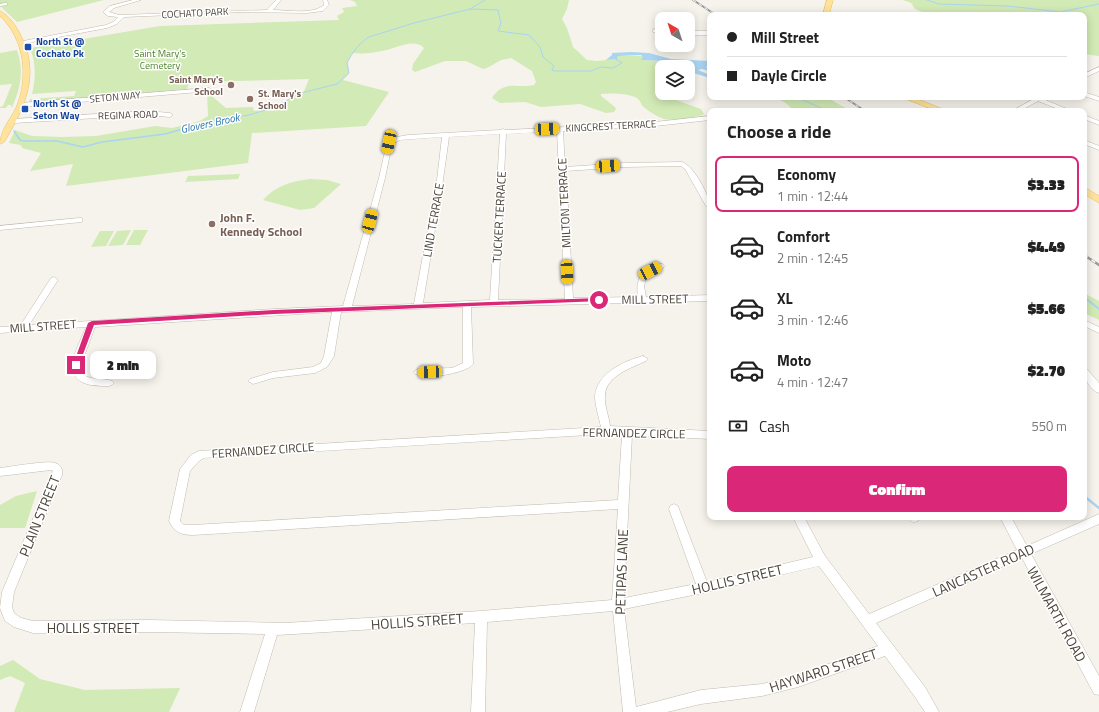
<!DOCTYPE html>
<html lang="en">
<head>
<meta charset="utf-8">
<style>
  :root { --surface:#fff; --page:#f6f6f6; --text:#222; --muted:#767676; --line:#e0e0e0; --accent:#db2777 }
  body { margin:0; font-family:"Titillium Web",sans-serif; background:var(--page); color:var(--text); height:100vh; display:flex; flex-direction:column; font-size:15px; white-space:nowrap }
  * { box-sizing:border-box; margin:0 }
  p { font-size:13px; color:var(--muted) }
  .icon { flex:none; width:22px; height:22px; fill:none; stroke:currentColor; stroke-width:2; stroke-linecap:round; stroke-linejoin:round }
  .map { position:relative; flex:1; overflow:hidden }
  .drawer { position:absolute; left:707px; top:108px; width:380px; height:412px; display:flex; flex-direction:column; background:var(--surface); border-radius:8px; box-shadow:0 2px 10px #0003 }
  .drawer>* { flex:none }
  .top-card { position:absolute; left:707px; top:12px; width:380px; height:88px; border-radius:8px; box-shadow:0 2px 10px #0003; display:grid; align-content:center; height:88px; padding:0 20px; background:var(--surface) }
  .needle { width:26px; rotate:321deg }
  .buttons { position:absolute; left:655px; top:12px; display:grid; gap:8px }
  .buttons a { display:grid; place-items:center; width:40px; height:40px; border-radius:8px; background:var(--surface); box-shadow:0 2px 10px #0003; font-size:20px }
  .end { position:absolute; width:18px; height:18px; margin:-9px; border:5px solid #db2777; background:#fff; box-shadow:0 0 0 2px #fff }
  .from { border-radius:50% }
  .bubble { position:absolute; height:28px; border-radius:8px; background:var(--surface); box-shadow:0 2px 10px #0003; font-size:13px; font-weight:800; line-height:28px; text-align:center }
  .car { position:absolute; width:12px; height:24px; margin:-12px -6px; border-radius:5px; box-shadow:0 0 3px 1px #0007; background:linear-gradient(#f5c518 24%,#345 0 40%,#f5c518 0 76%,#345 0 86%,#f5c518 0) }
  .top-card b { display:flex; align-items:center; gap:14px; height:38px; font-size:15px }
  .top-card b+b { border-top:1px solid var(--line) }
  .top-card i { width:10px; height:10px; background:var(--text) }
  ul { padding:0; list-style:none }
  li { display:flex; align-items:center; gap:12px; height:56px; margin:0 8px 6px; padding:0 12px; border:2px solid transparent; border-radius:8px }
  li div { flex:1 }
  li b { display:block; font-size:15px }
  li em { font-style:normal; font-weight:800 }
  li.active { border-color:var(--accent) }
  li>.icon { width:36px; height:36px; stroke-width:1.5 }
  h2 { padding:0 20px; font-size:18px; line-height:48px }
  .pay { display:flex; align-items:center; gap:10px; height:44px; padding:0 20px; font-size:15px }
  .pay p { margin-inline-start:auto }
  .button { display:flex; gap:8px; margin-top:auto; padding:8px 20px }
  .button a { flex:1; height:46px; border-radius:8px; background:var(--accent); color:#fff; font-size:16px; font-weight:800; line-height:46px; text-align:center }
  .map>svg:first-child { display:block }
</style>
</head>
<body>
<div class="map">
<svg width="1099" height="712" viewBox="0 0 1099 712">
  <rect width="100%" height="100%" fill="#f6f3ec"/>
  <g fill="#d2eab5">
    <path d="M 0,0 L 104,0 L 17,22 L 0,6 Z"/>
    <path d="M 350,0 L 569,0 L 567,9 L 562,19 L 567,28 L 573,47 L 587,60 L 597,61 L 617,59 L 618,56 L 643,56 L 644,57 L 642,59 L 643,60 L 665,61 L 666,63 L 664,65 L 669,67 L 662,67 L 662,93 L 671,93 L 673,99 L 701,109 L 704,114 C 699,117 670,121 664,119 C 658,117 650,112 645,108 C 640,105 641,99 635,97 C 627,93 609,93 601,94 L 601,96 L 615,107 L 616,109 L 614,112 L 606,113 L 580,104 L 541,107 L 525,102 L 500,103 L 492,98 C 504,79 518,89 534,85 L 536,82 L 532,71 L 511,58 L 501,60 L 487,68 L 483,69 L 466,61 L 445,61 L 415,72 L 412,70 L 413,64 L 424,48 C 414,37 393,50 382,51 C 372,53 363,54 353,53 C 345,63 348,62 349,73 L 343,80 L 389,92 L 366,126 L 252,133 L 248,163 L 66,186 L 73,164 L 30,171 L 41,153 L 22,148 L 21,145 L 9,143 L 15,130 L 32,136 L 62,137 L 96,136 L 155,126 L 172,128 L 200,121 L 208,116 L 207,92 L 226,108 L 253,107 L 254,111 L 277,108 L 281,106 L 286,101 L 303,94 L 309,79 L 194,82 L 189,84 L 187,89 L 29,103 L 30,99 L 74,96 L 76,91 L 32,94 C 36,78 36,63 30,48 L 160,26 L 339,20 L 337,16 L 344,12 L 342,8 L 357,6 L 355,2 Z"/>
    <path d="M 903,0 L 1099,0 L 1099,56 L 1084,54 L 1084,15 L 930,15 L 915,9 L 911,3 Z"/>
    <path d="M 17,50 C 24,70 21,88 12,107 L 11,107 L 11,105 L 8,105 L 6,108 L 0,108 L 0,107 L 3,106 L 12,84 L 0,85 L 0,53 Z"/>
    <path d="M 771,97 L 826,97 L 851,111 L 794,111 C 787,103 781,99 771,97 Z"/>
    <path d="M 240,174 L 238,179 L 185,182 L 188,176 Z"/>
    <path d="M 310,179 L 327,180 L 341,184 L 314,208 L 300,210 L 263,200 C 275,186 292,181 310,179 Z"/>
    <path d="M 131,230 L 123,245 L 108,246 L 117,231 Z"/>
    <path d="M 134,230 L 148,230 L 140,245 L 126,245 Z"/>
    <path d="M 100,231 L 114,231 L 106,246 L 91,247 Z"/>
    <path d="M 1084,293 L 1099,301 L 1099,320 L 1084,313 Z"/>
    <path d="M 37,491 L 25,528 L 0,528 L 0,505 L 16,496 Z"/>
    <path d="M 13,660 L 40,679 L 85,690 L 180,688 L 169,712 L 14,712 L 25,683 L 10,676 L 0,680 L 0,666 Z"/>
  </g>
  <path fill="#a9d4f2" d="M 631,52 L 649,53 L 671,59 L 710,61 L 710,65 L 706,67 L 709,71 L 702,69 L 698,70 L 710,75 L 710,78 L 690,72 L 688,70 L 688,67 L 669,67 L 663,65 L 666,63 L 665,61 L 643,60 L 641,60 L 643,57 L 641,55 L 618,56 L 617,59 L 606,60 L 612,55 L 612,53 Z"/>
  <g fill="none" stroke-linecap="round" stroke-linejoin="round">
    <g stroke="#a9d4f2" stroke-width="1">
      <path d="M 485,0 L 470,9 L 498,10 L 501,23 L 498,31 L 529,35 L 540,47 L 543,57 L 554,66 L 552,70 L 554,71 L 591,71 L 601,67 L 613,68 L 622,63 L 614,58"/>
      <path d="M 927,0 L 939,4 L 1008,6 L 1060,12 L 1099,4"/>
      <path d="M 796,97 L 828,111"/>
      <path d="M 232,118 L 249,115 L 272,108 L 301,93 L 337,84 L 349,73 L 347,63 C 352,53 359,43 369,37 L 414,23 L 470,9"/>
    </g>
    <path stroke="#a9d4f2" stroke-width="1.5" d="M 14,131 L 20,140 L 23,141 L 57,141 L 83,147 L 102,142 L 165,134 L 211,121 L 238,117"/>
    <path stroke="#a9d4f2" stroke-width="2" d="M 1084,297 L 1099,309"/>
    <path stroke="#a9d4f2" stroke-width="2.5" d="M 1084,496 L 1099,508"/>
    <defs>
      <g id="minor">
        <path d="M 133,0 L 141,0 L 114,8 L 109,12 L 119,15 L 267,10 L 276,0 L 281,0 L 273,10 C 288,10 312,15 324,5 L 323,0 L 327,0 L 329,5 L 323,11 L 307,13 L 244,12 L 124,17 L 117,24 L 107,28 L 21,44 L 18,42 L 106,25 L 113,22 L 118,17 L 108,16 L 104,13 L 104,11 L 110,6 Z"/>
        <path d="M 5,3 L 7,3 L 7,5 L 0,6 L 0,4 Z"/>
        <path d="M 655,29 L 662,29 L 662,33 L 653,32 L 653,30 Z"/>
        <rect x="688" y="31" width="22" height="4"/>
        <path d="M 1099,67 L 1099,71 L 1084,78 L 1084,74 Z"/>
        <path d="M 209,88 L 212,90 L 211,91 L 21,107 L 18,105 L 21,103 Z"/>
        <path d="M 1084,92 L 1099,97 L 1099,101 L 1084,96 Z"/>
        <path d="M 1037,97 L 1045,97 L 1043,99 L 1072,111 L 1063,111 L 1038,101 L 1020,111 L 1012,111 Z"/>
        <path d="M 147,111 L 170,113 L 173,115 L 170,117 L 147,115 L 14,123 L 11,121 L 14,119 Z"/>
        <path d="M 1084,115 L 1099,121 L 1099,125 L 1084,119 Z"/>
        <path d="M 710,116 L 710,120 L 646,127 L 563,131 L 565,167 L 624,163 L 682,162 C 694,166 710,196 710,208 L 706,206 L 685,169 L 681,166 L 624,167 L 566,171 L 573,298 L 638,297 C 635,278 642,269 660,264 L 663,264 L 664,266 L 663,268 L 646,279 L 644,286 L 646,297 L 710,295 L 710,301 L 471,307 L 473,364 C 466,374 420,381 413,372 L 418,369 L 452,368 L 463,363 L 463,307 L 341,312 L 334,356 L 327,367 L 315,373 L 273,378 L 253,384 L 248,381 L 250,379 L 273,372 L 313,367 L 321,363 L 324,356 L 332,312 L 95,327 L 82,362 L 81,371 C 88,382 101,377 112,381 L 114,383 L 112,385 L 109,386 C 101,386 91,386 84,383 C 60,373 80,344 86,327 L 0,333 L 0,327 L 20,326 L 51,278 L 54,277 L 58,280 L 29,325 L 274,309 L 343,306 L 379,178 L 387,142 L 397,137 L 408,135 L 500,130 L 503,129 L 506,130 L 646,123 ZM 557,131 L 565,299 L 498,300 L 506,134 ZM 500,134 L 490,300 L 423,303 L 443,180 L 449,137 ZM 442,137 L 437,180 L 414,304 L 352,306 L 385,178 L 392,144 L 400,140 Z"/>
        <path d="M 1084,140 L 1099,146 L 1099,150 L 1084,144 Z"/>
        <path d="M 79,218 L 82,218 L 82,222 L 0,230 L 0,226 Z"/>
        <path d="M 1084,320 L 1099,327 L 1099,333 L 1084,326 Z"/>
        <path d="M 643,356 L 648,359 L 646,361 C 631,368 606,376 605,395 C 604,406 609,416 610,426 L 710,431 L 710,439 L 632,435 L 624,598 L 696,584 L 669,509 L 670,506 L 674,504 L 678,506 L 679,509 L 707,582 L 813,557 L 793,517 L 804,517 L 825,556 L 869,614 L 1017,550 L 1000,517 L 1011,517 L 1027,546 L 1099,514 L 1099,524 L 1031,554 L 1099,676 L 1099,695 L 1094,694 L 1022,558 L 876,623 L 925,687 L 939,712 L 925,712 L 915,697 L 885,656 L 798,687 L 762,696 L 701,704 L 667,712 L 623,712 L 613,611 L 487,622 L 485,712 L 471,712 L 475,623 L 277,635 L 254,712 L 240,712 L 265,634 L 150,632 L 33,633 L 14,627 L 5,621 L 0,608 L 2,592 L 53,471 L 51,470 L 0,476 L 0,468 C 9,467 49,460 55,463 C 61,465 63,469 62,475 L 14,592 L 12,607 L 14,613 L 21,618 L 33,621 L 150,620 L 285,623 L 481,611 L 612,600 L 618,509 L 193,535 C 181,535 174,532 169,521 L 180,469 L 191,455 L 199,451 L 601,427 C 599,417 595,406 595,396 C 597,373 624,361 643,356 ZM 606,434 L 622,435 L 618,500 L 193,525 L 184,525 L 180,521 L 190,471 L 199,461 L 204,458 ZM 819,566 L 878,646 L 798,675 L 762,684 L 701,690 L 636,707 L 624,609 L 703,593 Z"/>
        <path d="M 1084,368 L 1087,369 L 1099,383 L 1099,393 C 1089,390 1084,377 1084,368 Z"/>
        <path d="M 908,517 L 919,517 L 919,518 L 918,521 C 913,523 910,522 908,517 Z"/>
      </g>
      <g id="major">
        <path d="M 827,0 L 833,0 L 829,15 L 823,15 Z"/>
        <path d="M 0,11 C 9,15 16,26 20,34 C 41,73 25,108 4,142 L 0,144 C 0,131 10,120 16,108 C 29,78 25,39 0,16 Z"/>
        <path d="M 901,97 L 912,97 L 948,111 L 937,111 Z"/>
        <path d="M 1084,187 L 1099,196 L 1099,203 L 1084,194 Z"/>
      </g>
    </defs>
    <use href="#minor" stroke="#c2bbae" stroke-width="1"/>
    <use href="#major" stroke="#e6c16a" stroke-width="1"/>
    <use href="#minor" fill="#fff" fill-rule="evenodd"/>
    <use href="#major" fill="#ffe39c" fill-rule="evenodd"/>
    <defs>
      <g id="rail-far1">
        <path d="M 693,0 L 716,15"/>
        <path d="M 844,97 L 865,111"/>
      </g>
      <path id="rail" d="M 1084,255 L 1099,265"/>
    </defs>
    <use href="#rail-far1" stroke="#9a9a9a" stroke-width="2"/>
    <use href="#rail" stroke="#9a9a9a" stroke-width="2.5"/>
    <use href="#rail-far1" stroke="#fff" stroke-width="1" stroke-dasharray="3.5" stroke-linecap="butt"/>
    <use href="#rail" stroke="#fff" stroke-width="1.5" stroke-dasharray="4.5" stroke-linecap="butt"/>
  </g>
  <path fill="#db2777" d="M 599,298 L 601,298 L 601,301 L 274,314 L 94,325 L 79,365 L 76,368 L 73,365 L 88,323 L 92,321 L 274,310 Z"/>
  <g fill="#1a4fb4" stroke="#fff" stroke-width="1.5">
    <rect x="24" y="43" width="8" height="8" rx="2"/>
    <rect x="21" y="105" width="8" height="8" rx="2"/>
  </g>
  <g fill="#8d6e63" stroke="#fff" stroke-width="1.5">
    <circle cx="231" cy="85" r="4"/>
    <circle cx="250" cy="99" r="4"/>
    <circle cx="212" cy="224" r="4"/>
  </g>
  <g text-anchor="middle" dominant-baseline="central" stroke-width="3" stroke-linejoin="round" paint-order="stroke">
    <g font-size="10" fill="#4b4439" stroke="#fff">
      <text transform="translate(195 13) rotate(-3)">COCHATO PARK</text>
      <text transform="translate(115 97) rotate(-5)">SETON WAY</text>
      <text transform="translate(128 115) rotate(-2)">REGINA ROAD</text>
      <text transform="translate(611 126) rotate(-3)">KINGCREST TERRACE</text>
    </g>
    <g font-size="10" font-weight="bold" fill="#164399" stroke="#fff" text-anchor="start">
      <text x="36" y="41">North St @<tspan x="36" dy="12">Cochato Pk</tspan></text>
      <text x="33" y="103">North St @<tspan x="33" dy="12">Seton Way</tspan></text>
    </g>
    <g font-size="10" fill="#4a7f2a" stroke="#fff">
      <text x="160" y="53">Saint Mary's<tspan x="160" dy="12">Cemetery</tspan></text>
    </g>
    <g font-size="10" font-weight="bold" fill="#785e54" stroke="#fff" text-anchor="end">
      <text x="223" y="79">Saint Mary's<tspan x="223" dy="12">School</tspan></text>
      <text x="258" y="93" text-anchor="start">St. Mary's<tspan x="258" dy="12">School</tspan></text>
    </g>
    <g font-size="11" font-style="italic" fill="#2e7ab2" stroke="#fff">
      <text transform="translate(210 123) rotate(-12)">Glovers Brook</text>
    </g>
    <g font-size="12" fill="#4b4439" stroke="#fff">
      <text transform="translate(564 203) rotate(-93)">MILTON TERRACE</text>
      <text transform="translate(499 217) rotate(-87)">TUCKER TERRACE</text>
      <text transform="translate(433 220) rotate(-80)">LIND TERRACE</text>
      <text transform="translate(655 299) rotate(-1)">MILL STREET</text>
      <text transform="translate(43 326) rotate(-4)">MILL STREET</text>
      <text transform="translate(634 433) rotate(1)">FERNANDEZ CIRCLE</text>
      <text transform="translate(263 450) rotate(-4)">FERNANDEZ CIRCLE</text>
    </g>
    <g font-size="12" font-weight="bold" fill="#785e54" stroke="#fff" text-anchor="start">
      <text x="220" y="217">John F.<tspan x="220" dy="14">Kennedy School</tspan></text>
    </g>
    <g font-size="14" fill="#4b4439" stroke="#fff">
      <text transform="translate(39 516) rotate(-68)">PLAIN STREET</text>
      <text transform="translate(983 570) rotate(-24)">LANCASTER ROAD</text>
      <text transform="translate(621 572) rotate(-88)">PETIPAS LANE</text>
      <text transform="translate(737 579) rotate(-13)">HOLLIS STREET</text>
      <text transform="translate(1057 614) rotate(61)">WILMARTH ROAD</text>
      <text transform="translate(417 621) rotate(-4)">HOLLIS STREET</text>
      <text x="93" y="627">HOLLIS STREET</text>
      <text transform="translate(823 670) rotate(-18)">HAYWARD STREET</text>
    </g>
  </g>
</svg>
<div class="buttons">
<a><svg class="needle" viewBox="-14 -14 28 28"><path d="M0-13l5 13h-10z" fill="#e53935"/><path d="M0 13l5-13h-10z" fill="#767676"/></svg></a>
<a><svg class="icon" aria-label="layers" viewBox="0 0 24 24"><path d="M12 4l9 5-9 5-9-5zM3 14l9 5 9-5"/></svg></a>
</div>
<i class="end from" style="left:599px;top:300px"></i>
<i class="end" style="left:76px;top:365px"></i>
<div class="bubble" style="left:90px;top:351px;width:66px">2 min</div>
<i class="car" style="left:547px;top:129px;rotate:87deg"></i>
<i class="car" style="left:389px;top:142px;rotate:192deg"></i>
<i class="car" style="left:608px;top:166px;rotate:86deg"></i>
<i class="car" style="left:370px;top:221px;rotate:15deg"></i>
<i class="car" style="left:650px;top:271px;rotate:63deg"></i>
<i class="car" style="left:567px;top:272px;rotate:177deg"></i>
<i class="car" style="left:430px;top:372px;rotate:268deg"></i>
<div class="top-card">
<b><i class="from"></i>Mill Street</b>
<b><i></i>Dayle Circle</b>
</div>
<section class="drawer">
<h2>Choose a ride</h2>
<ul>
<li class="active"><svg class="icon" aria-label="car" viewBox="0 0 24 24"><path d="M5 17H2v-5l4-1 3-4h7l3 4 3 1v5h-3M9 17h6M6 11h13"/><circle cx="7" cy="17" r="2"/><circle cx="17" cy="17" r="2"/></svg><div><b>Economy</b><p>1 min · 12:44</p></div><em>$3.33</em></li>
<li><svg class="icon" aria-label="car" viewBox="0 0 24 24"><path d="M5 17H2v-5l4-1 3-4h7l3 4 3 1v5h-3M9 17h6M6 11h13"/><circle cx="7" cy="17" r="2"/><circle cx="17" cy="17" r="2"/></svg><div><b>Comfort</b><p>2 min · 12:45</p></div><em>$4.49</em></li>
<li><svg class="icon" aria-label="car" viewBox="0 0 24 24"><path d="M5 17H2v-5l4-1 3-4h7l3 4 3 1v5h-3M9 17h6M6 11h13"/><circle cx="7" cy="17" r="2"/><circle cx="17" cy="17" r="2"/></svg><div><b>XL</b><p>3 min · 12:46</p></div><em>$5.66</em></li>
<li><svg class="icon" aria-label="car" viewBox="0 0 24 24"><path d="M5 17H2v-5l4-1 3-4h7l3 4 3 1v5h-3M9 17h6M6 11h13"/><circle cx="7" cy="17" r="2"/><circle cx="17" cy="17" r="2"/></svg><div><b>Moto</b><p>4 min · 12:47</p></div><em>$2.70</em></li>
</ul>
<div class="pay"><svg class="icon" aria-label="cash" viewBox="0 0 24 24"><path d="M3 7h18v10H3z"/><circle cx="12" cy="12" r="2"/></svg>Cash<p>550 m</p></div>
<div class="button"><a>Confirm</a></div>
</section>
</div>
</body>
</html>
